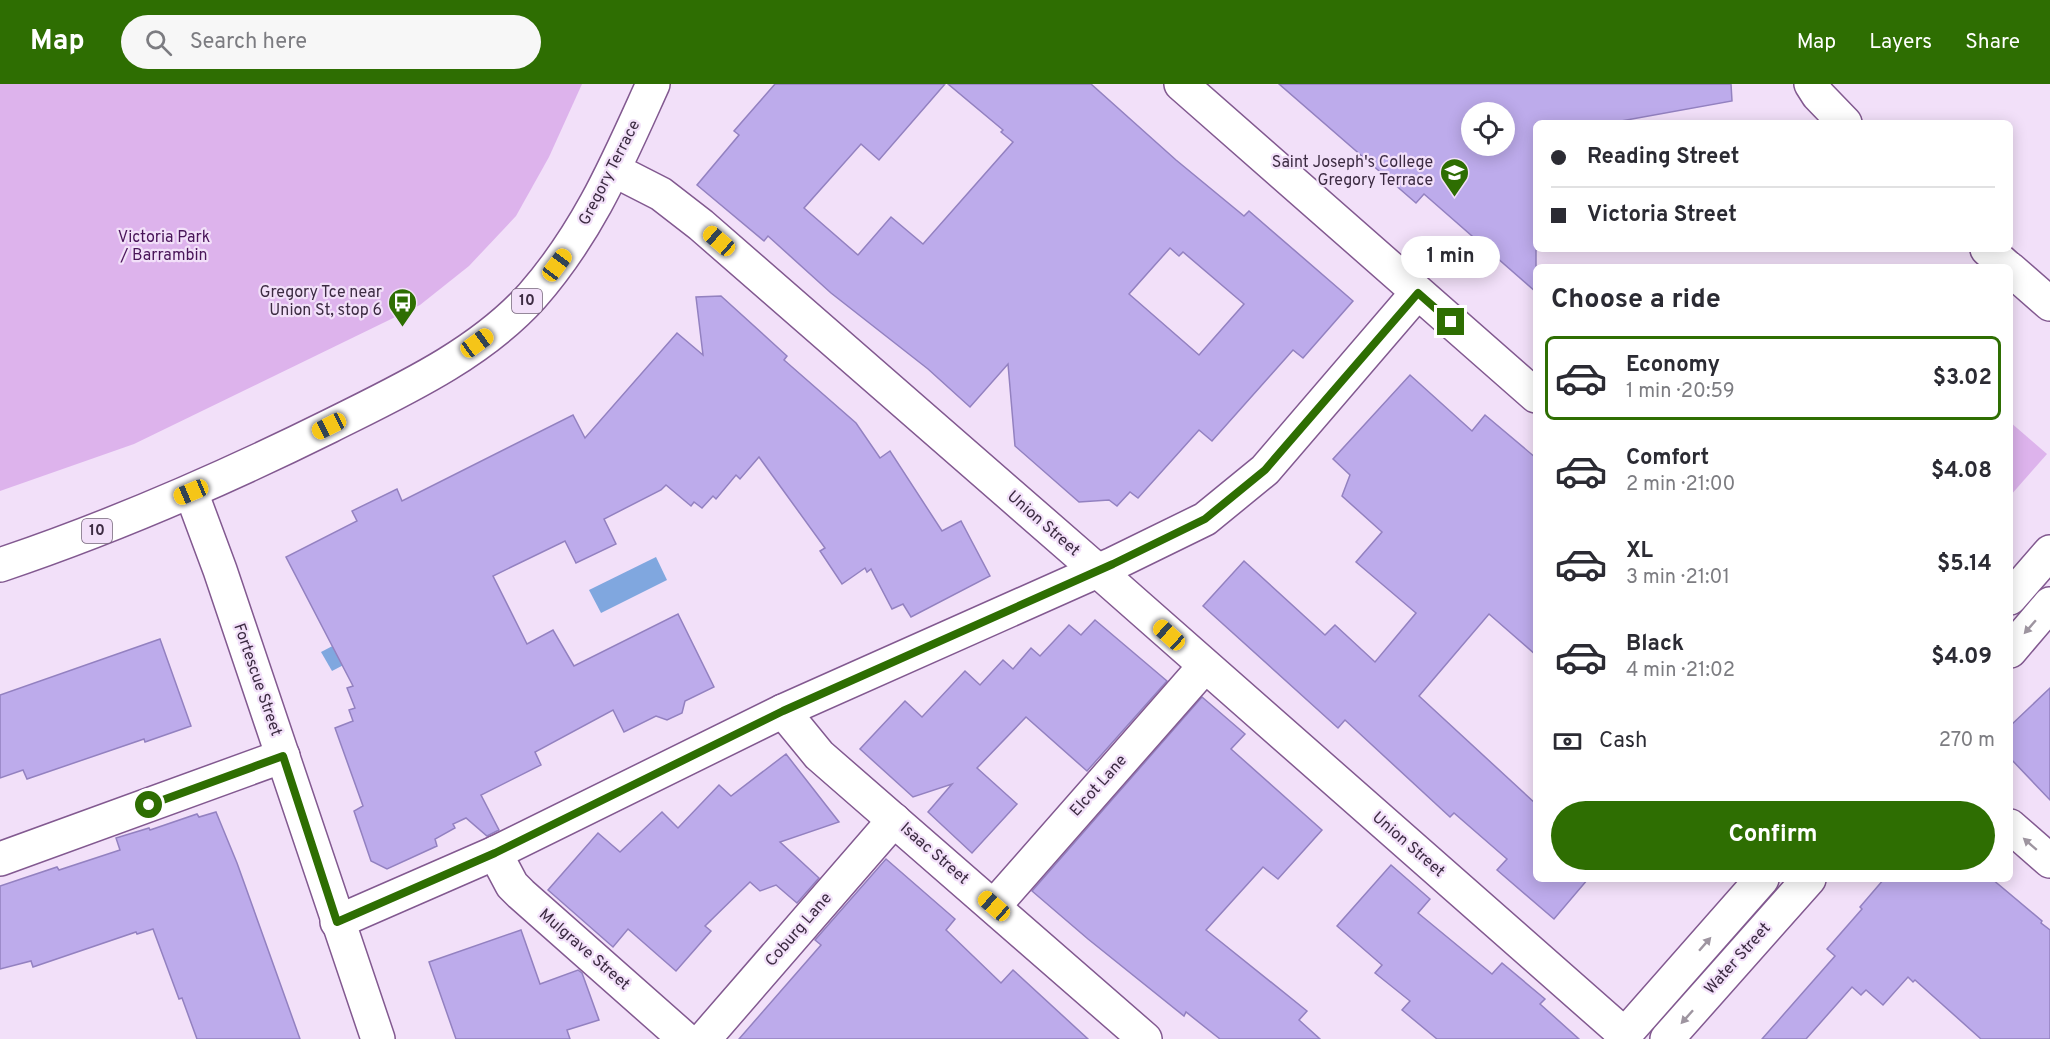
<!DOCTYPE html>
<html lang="en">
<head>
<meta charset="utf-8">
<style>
  :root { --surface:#fff; --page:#f7f7f7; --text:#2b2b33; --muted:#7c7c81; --line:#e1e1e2; --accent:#2e6e02 }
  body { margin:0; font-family:Overpass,sans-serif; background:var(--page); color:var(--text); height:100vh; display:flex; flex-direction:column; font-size:22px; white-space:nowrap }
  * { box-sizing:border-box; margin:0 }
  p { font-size:20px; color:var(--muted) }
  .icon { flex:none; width:33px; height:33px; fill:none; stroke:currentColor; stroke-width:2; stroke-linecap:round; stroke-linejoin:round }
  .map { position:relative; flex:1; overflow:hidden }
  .side { position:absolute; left:1533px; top:180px; width:480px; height:618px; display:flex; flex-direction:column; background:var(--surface); border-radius:9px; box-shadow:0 3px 15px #0003 }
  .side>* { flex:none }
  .guide { position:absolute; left:1533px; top:36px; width:480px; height:132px; border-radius:9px; box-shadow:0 3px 15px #0003; display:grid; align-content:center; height:132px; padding:0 18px; background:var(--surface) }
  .controls { position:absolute; left:1461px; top:18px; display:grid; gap:12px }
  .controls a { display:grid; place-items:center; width:54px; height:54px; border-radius:50%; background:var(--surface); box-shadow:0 3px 15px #0003; font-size:30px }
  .end { position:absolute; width:27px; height:27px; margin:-14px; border:8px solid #2e6e02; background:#fff; box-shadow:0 0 0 3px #fff }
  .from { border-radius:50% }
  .bubble { position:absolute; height:42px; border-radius:21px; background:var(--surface); box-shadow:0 3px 15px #0003; font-size:20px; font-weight:700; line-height:42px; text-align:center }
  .car { position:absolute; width:18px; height:36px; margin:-18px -9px; border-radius:8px; box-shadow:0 0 4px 2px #0007; background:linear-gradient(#f5c518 24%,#345 0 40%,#f5c518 0 76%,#345 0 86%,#f5c518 0) }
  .guide b { display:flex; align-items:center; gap:21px; height:57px; font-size:22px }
  .guide b+b { border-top:2px solid var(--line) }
  .guide i { width:15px; height:15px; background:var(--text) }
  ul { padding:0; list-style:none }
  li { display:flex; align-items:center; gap:18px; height:84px; margin:0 12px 9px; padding:0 6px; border:3px solid transparent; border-radius:9px }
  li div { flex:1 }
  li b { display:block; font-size:22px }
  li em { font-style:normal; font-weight:700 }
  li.active { border-color:var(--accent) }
  li>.icon { width:54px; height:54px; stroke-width:1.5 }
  h2 { padding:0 18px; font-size:27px; line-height:72px }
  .pay { display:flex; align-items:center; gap:15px; height:66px; padding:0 18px; font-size:22px }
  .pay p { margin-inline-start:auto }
  .cta { display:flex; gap:12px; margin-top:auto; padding:12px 18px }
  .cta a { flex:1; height:69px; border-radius:36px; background:var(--accent); color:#fff; font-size:24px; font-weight:700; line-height:69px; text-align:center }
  header { display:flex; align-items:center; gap:36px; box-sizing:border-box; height:84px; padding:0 30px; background:var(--accent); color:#fff }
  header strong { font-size:28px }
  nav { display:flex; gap:33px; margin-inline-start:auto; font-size:21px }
  .search { width:420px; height:54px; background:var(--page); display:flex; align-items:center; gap:15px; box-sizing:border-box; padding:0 21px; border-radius:33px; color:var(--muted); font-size:22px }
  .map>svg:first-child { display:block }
</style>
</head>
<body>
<header>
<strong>Map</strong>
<div class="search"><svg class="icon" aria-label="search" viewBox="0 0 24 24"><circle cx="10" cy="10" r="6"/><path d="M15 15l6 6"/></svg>Search here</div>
<nav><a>Map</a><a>Layers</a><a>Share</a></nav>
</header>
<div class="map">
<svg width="2050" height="955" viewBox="0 0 2050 955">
  <rect width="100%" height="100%" fill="#f2e0f9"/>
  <g fill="#ddb3ec">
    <path d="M 0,0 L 582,0 L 549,73 L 516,132 L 469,182 L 420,221 L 134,360 L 0,407 Z"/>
    <path d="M 2010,338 L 2047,370 L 2010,412 Z"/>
  </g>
  <g fill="#80a7df">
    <path d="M 656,473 L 667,496 L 601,529 L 589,506 Z"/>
    <path d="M 373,541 L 384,560 L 332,587 L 321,568 Z"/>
  </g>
  <g fill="#bdabeb" stroke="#9381c0" stroke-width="1.5" fill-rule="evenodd">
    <path d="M 775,0 L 945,0 L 879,76 L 861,60 L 804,124 L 858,171 L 891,133 L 923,160 L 1013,58 L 1001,48 L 1003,46 L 948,0 L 1091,0 L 1176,76 L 1244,132 L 1249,127 L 1353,217 L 1303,274 L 1293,266 L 1212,357 L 1199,346 L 1138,414 L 1130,408 L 1117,422 L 1109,416 L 1079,418 L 1015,362 L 1008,280 L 970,323 L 928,285 L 831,209 L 768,152 L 764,157 L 697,101 L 739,51 L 734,47 ZM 1170,164 L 1179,172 L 1183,168 L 1244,220 L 1199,271 L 1129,210 Z"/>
    <path d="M 1279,0 L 1731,0 L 1732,17 L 1610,39 L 1536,39 L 1536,208 L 1424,110 L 1416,119 ZM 1472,28 L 1504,28 L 1504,62 L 1472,62 Z"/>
    <path d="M 721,212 L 787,272 L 784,276 L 856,339 L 880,374 L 890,367 L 942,447 L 961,437 L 990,492 L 911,533 L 903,520 L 892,525 L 871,485 L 867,488 L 865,484 L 842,500 L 820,467 L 825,464 L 759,373 L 740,395 L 736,391 L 716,415 L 713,412 L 702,424 L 694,418 L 691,422 L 666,401 L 661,406 L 604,435 L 616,460 L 576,479 L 565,457 L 493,492 L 527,560 L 553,546 L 574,582 L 678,530 L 714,603 L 685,617 L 682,629 L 667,636 L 656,632 L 624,648 L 613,626 L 535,668 L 541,681 L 481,711 L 499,746 L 487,752 L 466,734 L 453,740 L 455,744 L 435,755 L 437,762 L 387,785 L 371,777 L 354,727 L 363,722 L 335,644 L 353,637 L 349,626 L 355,624 L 347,604 L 353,602 L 286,473 L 357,437 L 352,427 L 397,405 L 402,417 L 573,331 L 585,354 L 677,249 L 703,271 L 696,213 Z"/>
    <path d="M 1410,291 L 1472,347 L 1485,331 L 1536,374 L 1536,571 L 1489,530 L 1419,612 L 1536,720 L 1536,795 L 1588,795 L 1554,835 L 1497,786 L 1507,775 L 1454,729 L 1450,733 L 1345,636 L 1338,644 L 1203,522 L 1244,477 L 1325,551 L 1335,541 L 1375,578 L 1416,529 L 1356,478 L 1382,448 L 1342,412 L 1350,391 L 1333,375 Z"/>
    <path d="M 1095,536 L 1167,597 L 1087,687 L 1026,633 L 977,684 L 1017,720 L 972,769 L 928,728 L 952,700 L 913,713 L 860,665 L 905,617 L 922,633 L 965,587 L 980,601 L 1003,576 L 1013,585 L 1031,564 L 1040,572 L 1069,541 L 1081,551 Z"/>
    <path d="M 160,555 L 191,642 L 145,658 L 144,655 L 27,695 L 23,686 L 0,694 L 0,611 Z"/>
    <path d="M 2050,604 L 2050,716 L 2010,674 L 2010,642 Z"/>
    <path d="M 1202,613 L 1245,650 L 1231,665 L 1322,746 L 1278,795 L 1263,783 L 1206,846 L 1307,927 L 1299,936 L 1320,955 L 1220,955 L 1186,928 L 1184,932 L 1088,855 L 1032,807 Z"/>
    <path d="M 786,670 L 839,738 L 780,758 L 819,794 L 797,819 L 776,801 L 760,807 L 750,798 L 705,842 L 711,847 L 676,887 L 628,845 L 613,863 L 548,806 L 598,749 L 620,768 L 662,728 L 678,744 L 719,701 L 731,712 Z"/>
    <path d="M 216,728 L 237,779 L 300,955 L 197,955 L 182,914 L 179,915 L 153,845 L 137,850 L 136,848 L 33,883 L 31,877 L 0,885 L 0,802 L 57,783 L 59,786 L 120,766 L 116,754 L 149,744 L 150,746 L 197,730 L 199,733 Z"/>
    <path d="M 886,775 L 955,835 L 946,846 L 1001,899 L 1013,886 L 1088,955 L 739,955 L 821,861 L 815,856 Z"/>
    <path d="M 1391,781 L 1430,815 L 1418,829 L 1492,890 L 1502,879 L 1545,915 L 1540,920 L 1579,955 L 1437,955 L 1402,926 L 1410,917 L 1375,889 L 1382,881 L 1337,842 Z"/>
    <path d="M 1884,795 L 1992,795 L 2042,837 L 2041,839 L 2050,846 L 2050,955 L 1981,955 L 1915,896 L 1913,898 L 1908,893 L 1883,921 L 1866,906 L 1861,911 L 1852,903 L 1806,955 L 1762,955 L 1835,872 L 1827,865 L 1862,825 L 1860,823 Z"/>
    <path d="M 521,846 L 540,900 L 578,886 L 582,889 L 599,936 L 567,946 L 570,955 L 456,955 L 429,878 Z"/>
  </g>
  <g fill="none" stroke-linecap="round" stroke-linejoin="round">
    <defs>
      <g id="minor">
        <path d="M 1181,0 L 1536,312"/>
        <path d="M 1811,0 L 1818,11 L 1845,39"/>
        <path d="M 614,86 L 661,110 L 701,141 L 1098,487 L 1625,951"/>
        <path d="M 1987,165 L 2007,183"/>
        <path d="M 2010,185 L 2050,220"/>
        <path d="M 191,408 L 220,486 L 378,955"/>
        <path d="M 783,627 L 819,671 L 1145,955"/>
        <path d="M 2010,742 L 2050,777"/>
        <path d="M 495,769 L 512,801 L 521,810 L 685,955"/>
        <path d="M 0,775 L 283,672"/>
        <path d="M 994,822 L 1204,583"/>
        <path d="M 337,838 L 495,769 L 783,627 L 1113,480 L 1205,435 L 1265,386 L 1417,209"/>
        <path d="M 704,955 L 894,736"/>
      </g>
      <g id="secondary">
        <path d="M 2010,514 L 2050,468"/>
        <path d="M 2010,567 L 2050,520"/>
        <path d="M 1621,955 L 1762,795"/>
        <path d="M 1667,955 L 1809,795"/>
      </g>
      <path id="primary" d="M 0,481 C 116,442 221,396 330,342 C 400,307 479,271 532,212 C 589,147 618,77 653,0"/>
    </defs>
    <use href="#minor" stroke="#825990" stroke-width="36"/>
    <use href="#secondary" stroke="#825990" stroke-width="36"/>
    <use href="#primary" stroke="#825990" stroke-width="36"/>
    <use href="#minor" stroke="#fff" stroke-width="33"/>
    <use href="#secondary" stroke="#fff" stroke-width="33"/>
    <use href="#primary" stroke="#fff" stroke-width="33"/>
  </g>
  <defs><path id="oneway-solid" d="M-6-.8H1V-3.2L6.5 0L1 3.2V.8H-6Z" transform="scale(1.5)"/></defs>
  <g fill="#9e95a0">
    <use href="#oneway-solid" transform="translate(2030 543) rotate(131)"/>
    <use href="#oneway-solid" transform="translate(2030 760) rotate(-139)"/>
    <use href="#oneway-solid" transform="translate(1705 860) rotate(-49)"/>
    <use href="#oneway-solid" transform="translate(1687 933) rotate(132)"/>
  </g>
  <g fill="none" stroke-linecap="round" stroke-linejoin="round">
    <path stroke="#2e6e02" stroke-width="8" d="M 149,721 L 283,672 L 337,838 L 495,769 L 783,627 L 1113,480 L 1205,435 L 1265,386 L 1418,209 L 1451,238"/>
  </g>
  <defs>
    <symbol id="school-pin" viewBox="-11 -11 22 30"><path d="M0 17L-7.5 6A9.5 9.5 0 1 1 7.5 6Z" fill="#2e6e02" stroke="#f2e0f9"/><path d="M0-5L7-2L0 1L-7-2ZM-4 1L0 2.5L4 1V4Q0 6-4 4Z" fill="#fff"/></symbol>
    <symbol id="bus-pin" viewBox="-11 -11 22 30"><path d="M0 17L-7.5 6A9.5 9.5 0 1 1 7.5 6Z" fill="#2e6e02" stroke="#f2e0f9"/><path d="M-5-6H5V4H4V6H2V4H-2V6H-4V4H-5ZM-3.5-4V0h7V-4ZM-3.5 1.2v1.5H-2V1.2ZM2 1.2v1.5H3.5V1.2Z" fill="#fff"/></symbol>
  </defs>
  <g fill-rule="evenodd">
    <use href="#school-pin" x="1438" y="72" width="33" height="45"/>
    <use href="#bus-pin" x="386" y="202" width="33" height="45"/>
  </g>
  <g text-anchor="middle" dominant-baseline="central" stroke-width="4.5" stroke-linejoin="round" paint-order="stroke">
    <g fill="#f2e0f9" stroke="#736179" stroke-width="1.5">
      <rect x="512" y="205" width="30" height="24" rx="4.5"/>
      <rect x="82" y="435" width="30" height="24" rx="4.5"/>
    </g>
    <g font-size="15" font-weight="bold" fill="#3c2b42">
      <text x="527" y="217">10</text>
      <text x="97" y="447">10</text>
    </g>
    <g font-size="16" fill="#3c2b42" stroke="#f2e0f9" text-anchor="end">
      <text x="1433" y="79">Saint Joseph's College<tspan x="1433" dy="18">Gregory Terrace</tspan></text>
      <text x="382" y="209">Gregory Tce near<tspan x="382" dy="18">Union St, stop 6</tspan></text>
    </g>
    <g font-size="16" fill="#3c2b42" stroke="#f2e0f9">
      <text transform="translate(610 89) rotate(-63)">Gregory Terrace</text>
      <text transform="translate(1043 440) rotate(41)">Union Street</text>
      <text transform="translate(257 596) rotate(71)">Fortescue Street</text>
      <text transform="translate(1099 702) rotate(-48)">Elcot Lane</text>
      <text transform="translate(1408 761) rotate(41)">Union Street</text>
      <text transform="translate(934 770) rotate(41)">Isaac Street</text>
      <text transform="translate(799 846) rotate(-49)">Coburg Lane</text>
      <text transform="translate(584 866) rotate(41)">Mulgrave Street</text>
      <text transform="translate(1738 875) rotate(-48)">Water Street</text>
    </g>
    <g font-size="16" fill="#491559" stroke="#f2e0f9">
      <text x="164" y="154">Victoria Park<tspan x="164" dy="18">/ Barrambin</tspan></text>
    </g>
  </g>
</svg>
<div class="controls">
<a><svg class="icon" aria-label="locate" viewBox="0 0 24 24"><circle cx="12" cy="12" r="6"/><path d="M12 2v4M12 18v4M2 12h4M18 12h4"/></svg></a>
</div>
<i class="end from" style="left:149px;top:721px"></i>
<i class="end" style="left:1451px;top:238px"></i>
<div class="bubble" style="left:1401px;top:152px;width:99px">1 min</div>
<i class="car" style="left:719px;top:157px;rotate:311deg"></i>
<i class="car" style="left:557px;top:181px;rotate:37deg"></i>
<i class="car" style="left:477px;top:259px;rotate:54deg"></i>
<i class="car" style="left:329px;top:342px;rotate:243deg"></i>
<i class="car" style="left:191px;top:408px;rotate:247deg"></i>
<i class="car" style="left:1169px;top:551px;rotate:312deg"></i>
<i class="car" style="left:994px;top:822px;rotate:311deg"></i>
<div class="guide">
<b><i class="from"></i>Reading Street</b>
<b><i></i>Victoria Street</b>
</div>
<section class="side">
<h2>Choose a ride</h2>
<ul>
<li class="active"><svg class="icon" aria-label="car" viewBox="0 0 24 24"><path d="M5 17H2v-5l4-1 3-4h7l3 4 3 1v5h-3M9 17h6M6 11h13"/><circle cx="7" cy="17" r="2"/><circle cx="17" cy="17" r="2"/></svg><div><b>Economy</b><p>1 min · 20:59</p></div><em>$3.02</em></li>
<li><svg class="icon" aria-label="car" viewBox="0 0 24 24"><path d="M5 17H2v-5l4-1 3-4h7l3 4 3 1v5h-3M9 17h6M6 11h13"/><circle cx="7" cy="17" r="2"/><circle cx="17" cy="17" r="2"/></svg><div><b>Comfort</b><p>2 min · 21:00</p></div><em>$4.08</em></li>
<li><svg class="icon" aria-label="car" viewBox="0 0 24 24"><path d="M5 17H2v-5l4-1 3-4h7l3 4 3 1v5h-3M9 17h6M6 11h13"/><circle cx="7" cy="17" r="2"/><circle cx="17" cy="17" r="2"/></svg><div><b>XL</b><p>3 min · 21:01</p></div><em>$5.14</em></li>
<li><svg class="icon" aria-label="car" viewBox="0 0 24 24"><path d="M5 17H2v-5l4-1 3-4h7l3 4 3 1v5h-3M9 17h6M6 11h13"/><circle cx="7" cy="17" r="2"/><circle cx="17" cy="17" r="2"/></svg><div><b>Black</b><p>4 min · 21:02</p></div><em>$4.09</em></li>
</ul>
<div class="pay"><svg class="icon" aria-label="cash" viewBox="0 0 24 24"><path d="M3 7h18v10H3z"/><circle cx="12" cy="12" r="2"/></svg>Cash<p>270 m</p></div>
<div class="cta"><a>Confirm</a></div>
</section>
</div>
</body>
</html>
